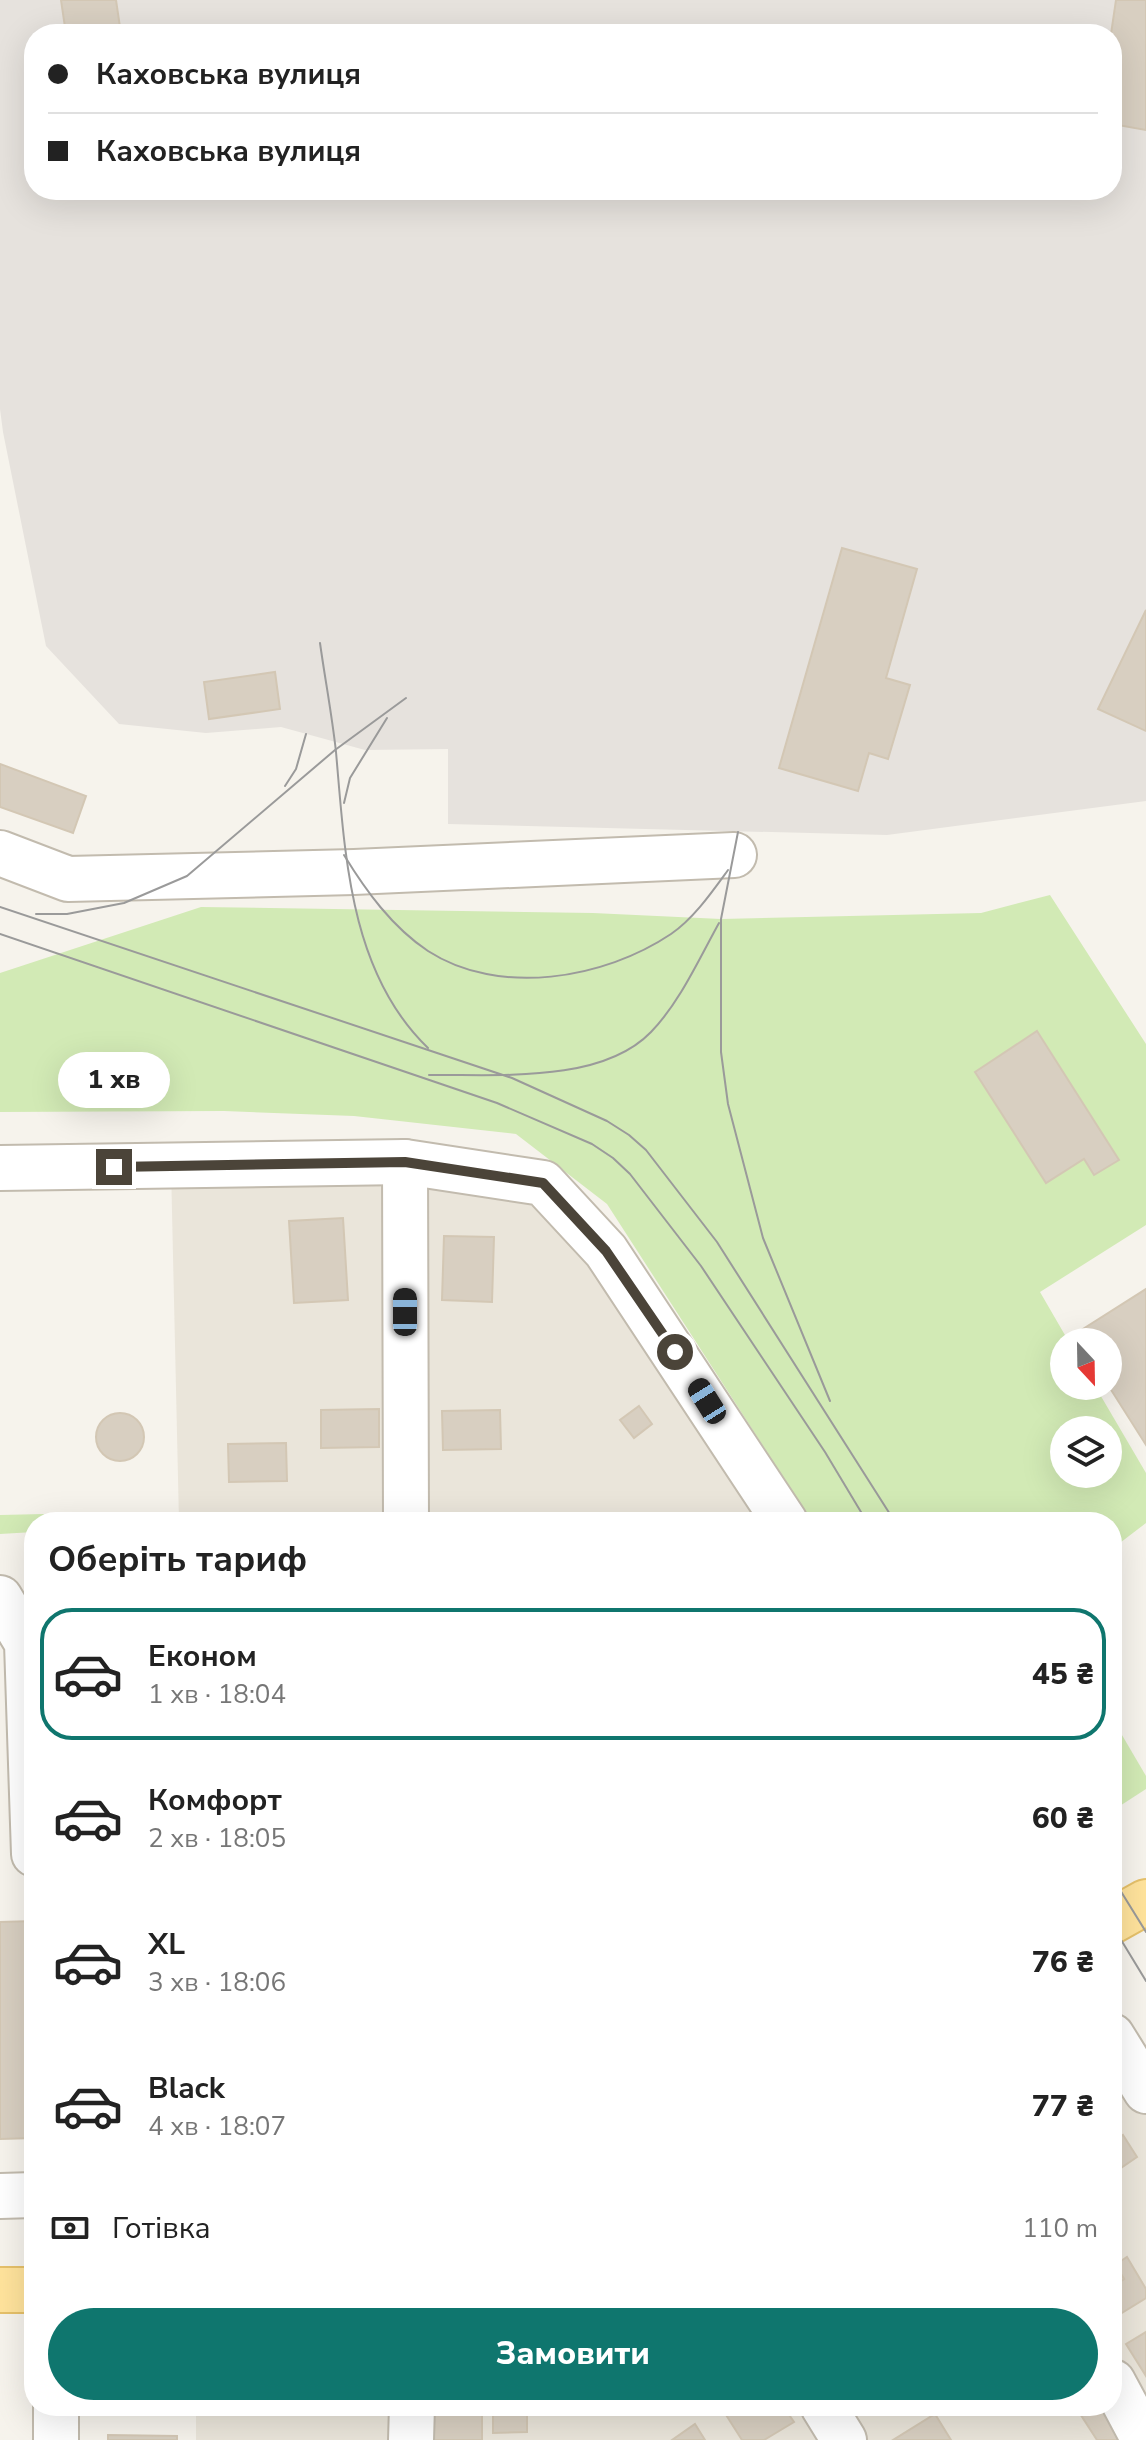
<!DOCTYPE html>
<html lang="uk">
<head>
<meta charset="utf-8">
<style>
  :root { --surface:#fff; --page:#f6f6f6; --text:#222; --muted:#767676; --line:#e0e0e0; --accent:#0f766e }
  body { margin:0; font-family:"Nunito Sans",sans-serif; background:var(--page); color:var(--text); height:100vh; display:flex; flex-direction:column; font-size:30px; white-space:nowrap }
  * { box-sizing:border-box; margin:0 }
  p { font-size:26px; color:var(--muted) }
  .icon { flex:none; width:44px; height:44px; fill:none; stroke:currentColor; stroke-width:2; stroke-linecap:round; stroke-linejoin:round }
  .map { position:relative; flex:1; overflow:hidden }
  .panel { position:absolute; left:24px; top:1512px; width:1098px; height:904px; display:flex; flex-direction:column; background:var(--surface); border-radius:32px; box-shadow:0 8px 32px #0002 }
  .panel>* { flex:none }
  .hud { position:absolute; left:24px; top:24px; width:1098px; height:176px; border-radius:32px; box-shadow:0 8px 32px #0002; display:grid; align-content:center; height:176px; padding:0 24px; background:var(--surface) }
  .needle { width:52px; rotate:158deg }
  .buttons { position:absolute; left:1050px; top:1328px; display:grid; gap:16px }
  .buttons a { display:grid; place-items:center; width:72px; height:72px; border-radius:50%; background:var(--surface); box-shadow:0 8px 32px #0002; font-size:40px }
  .end { position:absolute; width:36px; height:36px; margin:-18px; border:10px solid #4b4439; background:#fff; box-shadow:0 0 0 4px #fff }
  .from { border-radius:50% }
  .bubble { position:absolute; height:56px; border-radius:28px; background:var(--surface); box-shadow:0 8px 32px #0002; font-size:26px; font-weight:800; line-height:56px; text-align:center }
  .car { position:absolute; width:24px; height:48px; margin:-24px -12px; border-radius:10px; box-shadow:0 0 6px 2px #0007; background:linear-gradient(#222 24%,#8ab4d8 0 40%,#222 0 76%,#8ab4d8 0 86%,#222 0) }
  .hud b { display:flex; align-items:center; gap:28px; height:76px; font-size:30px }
  .hud b+b { border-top:2px solid var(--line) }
  .hud i { width:20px; height:20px; background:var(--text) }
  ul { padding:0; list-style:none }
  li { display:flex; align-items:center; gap:24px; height:132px; margin:0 16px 12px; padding:0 8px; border:4px solid transparent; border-radius:32px }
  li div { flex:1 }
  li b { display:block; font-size:30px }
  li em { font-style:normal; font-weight:800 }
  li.selected { border-color:var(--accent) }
  li>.icon { width:72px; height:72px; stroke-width:1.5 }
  h2 { padding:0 24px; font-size:36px; line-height:96px }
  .pay { display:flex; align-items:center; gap:20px; height:88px; padding:0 24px; font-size:30px }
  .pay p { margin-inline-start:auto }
  .action { display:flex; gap:16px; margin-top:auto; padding:16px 24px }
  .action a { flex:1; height:92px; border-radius:48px; background:var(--accent); color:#fff; font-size:32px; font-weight:800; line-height:92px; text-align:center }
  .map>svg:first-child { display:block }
</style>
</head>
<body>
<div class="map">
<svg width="1146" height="2440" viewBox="0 0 1146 2440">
  <rect width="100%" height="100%" fill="#f6f3ec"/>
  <g fill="#eae5da">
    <path d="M 171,1167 L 543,1183 L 785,1522 L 179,1522 Z"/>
    <path d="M 1112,2036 L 1146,2091 L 1146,2440 L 196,2440 L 196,2406 L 1112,2406 Z"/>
  </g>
  <path fill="#e6e2dd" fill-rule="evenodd" d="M 0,0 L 1146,0 L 1146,801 L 887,835 L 448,824 L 448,749 L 365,750 L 281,727 L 206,733 L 119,724 L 46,646 L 3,432 L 0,409 ZM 34,34 L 1112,34 L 1112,190 L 34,190 Z"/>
  <g fill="#d2eab5" fill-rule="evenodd">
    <path d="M 1050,895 L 1146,1044 L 1146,1225 L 1040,1292 L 1069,1342 L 1064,1342 L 1064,1386 L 1095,1386 L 1146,1473 L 1146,1523 L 1112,1549 L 1112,1522 L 812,1522 L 607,1204 L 516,1134 L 354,1116 L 224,1111 L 0,1112 L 0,973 L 201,907 L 593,913 L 721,919 L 981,913 ZM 1064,1430 L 1108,1430 L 1108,1474 L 1064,1474 Z"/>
    <path d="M 44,1514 L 45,1522 L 34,1522 L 34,1532 L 0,1534 L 0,1515 Z"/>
    <path d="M 1112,1718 L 1146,1776 L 1146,1789 L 1112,1811 Z"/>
  </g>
  <g fill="#d8cfc1" stroke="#d3c7b4" stroke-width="2">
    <path d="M 61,0 L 116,0 L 121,34 L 66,34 Z"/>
    <path d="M 1116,0 L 1146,0 L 1146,130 L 1112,124 L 1111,34 Z"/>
    <path d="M 842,548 L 917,569 L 886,678 L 910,685 L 888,759 L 869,753 L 858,791 L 779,768 Z"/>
    <path d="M 1146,610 L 1146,731 L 1098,709 Z"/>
    <path d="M 275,672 L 280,709 L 209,719 L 204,682 Z"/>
    <path d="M 0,764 L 86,796 L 73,833 L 0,807 Z"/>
    <path d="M 1037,1031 L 1119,1160 L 1094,1175 L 1084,1159 L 1046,1183 L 975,1072 Z"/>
    <path d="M 343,1218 L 348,1300 L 294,1303 L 289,1221 Z"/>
    <path d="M 444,1236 L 494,1237 L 492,1302 L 442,1300 Z"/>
    <path d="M 1146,1289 L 1146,1445 L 1108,1385 L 1108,1342 L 1080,1342 L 1075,1334 Z"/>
    <path d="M 639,1406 L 652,1424 L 634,1438 L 620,1420 Z"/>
    <path d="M 379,1409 L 379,1447 L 321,1448 L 321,1410 Z"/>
    <path d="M 500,1410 L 501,1449 L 443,1450 L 442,1411 Z"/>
    <circle cx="120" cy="1437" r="24"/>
    <path d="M 286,1443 L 287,1481 L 229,1482 L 228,1444 Z"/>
    <path d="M 34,1921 L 34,2138 L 0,2139 L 0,1922 Z"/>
    <path d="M 1123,2135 L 1137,2157 L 1112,2174 L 1112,2142 Z"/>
    <path d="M 1127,2257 L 1146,2289 L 1146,2298 L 1112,2319 L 1112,2287 L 1124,2279 L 1115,2265 Z"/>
    <path d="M 1112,2260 L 1124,2279 L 1112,2287 Z"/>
    <path d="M 1146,2332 L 1146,2376 L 1126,2344 Z"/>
    <rect x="431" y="2406" width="51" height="34"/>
    <path d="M 783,2406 L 794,2422 L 764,2440 L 742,2440 L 721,2407 Z"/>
    <path d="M 1075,2406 L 1105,2406 L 1127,2440 L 1097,2440 Z"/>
    <path d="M 493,2407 L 527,2407 L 527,2432 L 493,2433 Z"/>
    <path d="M 935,2414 L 951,2440 L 893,2440 Z"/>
    <path d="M 695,2424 L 705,2440 L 672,2440 Z"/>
    <path d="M 108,2435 L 177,2436 L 177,2440 L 108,2440 Z"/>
  </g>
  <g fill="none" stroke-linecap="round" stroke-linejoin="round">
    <defs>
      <g id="minor">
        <path d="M 0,853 L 68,879 L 354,872 L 734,855"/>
        <path d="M 405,1162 L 406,1522"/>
        <path d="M 0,1168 L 405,1162 L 543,1183 L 606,1251 L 785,1522"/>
        <path d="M 0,1598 L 27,1643 L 34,1854"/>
        <path d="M 1112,2036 L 1146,2091"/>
        <path d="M 0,2196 L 34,2195"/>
        <path d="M 1113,2382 L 1144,2440"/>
        <path d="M 56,2406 L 56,2440"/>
        <path d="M 823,2406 L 844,2440"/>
        <path d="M 411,2440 L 412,2406"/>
      </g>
      <g id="major">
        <path d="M 1112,1921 L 1146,1902"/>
        <path d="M 0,2290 L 34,2290"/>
      </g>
    </defs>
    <use href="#minor" stroke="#c2bbae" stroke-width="48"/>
    <use href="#major" stroke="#e6c16a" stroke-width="48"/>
    <use href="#minor" stroke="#fff" stroke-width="44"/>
    <use href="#major" stroke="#ffe39c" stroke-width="44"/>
    <g stroke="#9a9a9a" stroke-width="2">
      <path d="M 320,643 C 325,679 332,715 336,752 C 345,853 349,972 428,1048"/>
      <path d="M 285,786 L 296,769 L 306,734"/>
      <path d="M 344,803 L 350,778 L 387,718"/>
      <path d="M 738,832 L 721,919 L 721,1052 L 728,1104 L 763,1238 L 830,1401"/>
      <path d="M 344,855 C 366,891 392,927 428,951 C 499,997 604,979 671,934 C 694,918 712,892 728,870"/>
      <path d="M 0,907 L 512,1078 L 607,1121 L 629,1135 L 646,1150 L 717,1242 L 895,1522"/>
      <path d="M 36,914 L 67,914 L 124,903 L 187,876 L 335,750 L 406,698"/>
      <path d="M 0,934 L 497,1103 L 592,1144 L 613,1158 L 630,1174 L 701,1266 L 825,1452 L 867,1522"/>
      <path d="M 429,1075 C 495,1074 601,1084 651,1032 C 680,1002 699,959 719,923"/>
      <path d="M 1112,1877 L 1146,1932"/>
      <path d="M 1112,1925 L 1146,1981"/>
    </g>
  </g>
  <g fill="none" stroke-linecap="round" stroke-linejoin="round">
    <path stroke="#4b4439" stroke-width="10" d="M 114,1167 L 405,1162 L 543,1183 L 606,1251 L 675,1352"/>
  </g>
</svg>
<div class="buttons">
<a><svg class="needle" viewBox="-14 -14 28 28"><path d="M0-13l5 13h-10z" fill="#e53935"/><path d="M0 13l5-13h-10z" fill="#767676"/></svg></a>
<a><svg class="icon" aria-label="layers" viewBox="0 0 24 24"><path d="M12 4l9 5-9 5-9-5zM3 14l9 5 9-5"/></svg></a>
</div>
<i class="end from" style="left:675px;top:1352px"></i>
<i class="end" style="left:114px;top:1167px"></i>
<div class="bubble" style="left:58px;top:1052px;width:112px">1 хв</div>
<i class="car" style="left:405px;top:1312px;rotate:0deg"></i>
<i class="car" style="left:707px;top:1401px;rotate:328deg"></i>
<div class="hud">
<b><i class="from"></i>Каховська вулиця</b>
<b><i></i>Каховська вулиця</b>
</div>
<section class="panel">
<h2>Оберіть тариф</h2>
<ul>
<li class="selected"><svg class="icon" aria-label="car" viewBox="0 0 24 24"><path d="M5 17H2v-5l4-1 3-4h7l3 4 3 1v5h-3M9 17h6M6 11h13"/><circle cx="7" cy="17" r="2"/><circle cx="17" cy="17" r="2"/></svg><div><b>Економ</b><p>1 хв · 18:04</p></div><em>45 ₴</em></li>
<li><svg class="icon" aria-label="car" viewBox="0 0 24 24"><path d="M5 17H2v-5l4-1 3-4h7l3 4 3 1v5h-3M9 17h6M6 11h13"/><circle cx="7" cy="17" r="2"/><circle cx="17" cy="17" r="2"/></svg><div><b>Комфорт</b><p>2 хв · 18:05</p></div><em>60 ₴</em></li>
<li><svg class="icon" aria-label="car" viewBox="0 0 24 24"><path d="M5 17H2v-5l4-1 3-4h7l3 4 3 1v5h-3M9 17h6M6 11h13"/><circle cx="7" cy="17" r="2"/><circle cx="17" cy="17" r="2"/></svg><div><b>XL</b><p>3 хв · 18:06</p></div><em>76 ₴</em></li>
<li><svg class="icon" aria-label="car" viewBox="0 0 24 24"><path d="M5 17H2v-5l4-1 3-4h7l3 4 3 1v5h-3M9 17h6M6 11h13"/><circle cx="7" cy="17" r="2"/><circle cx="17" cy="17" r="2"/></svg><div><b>Black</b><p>4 хв · 18:07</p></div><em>77 ₴</em></li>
</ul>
<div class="pay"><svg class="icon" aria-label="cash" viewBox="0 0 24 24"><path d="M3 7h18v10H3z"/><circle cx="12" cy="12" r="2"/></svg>Готівка<p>110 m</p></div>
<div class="action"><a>Замовити</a></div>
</section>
</div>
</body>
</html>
